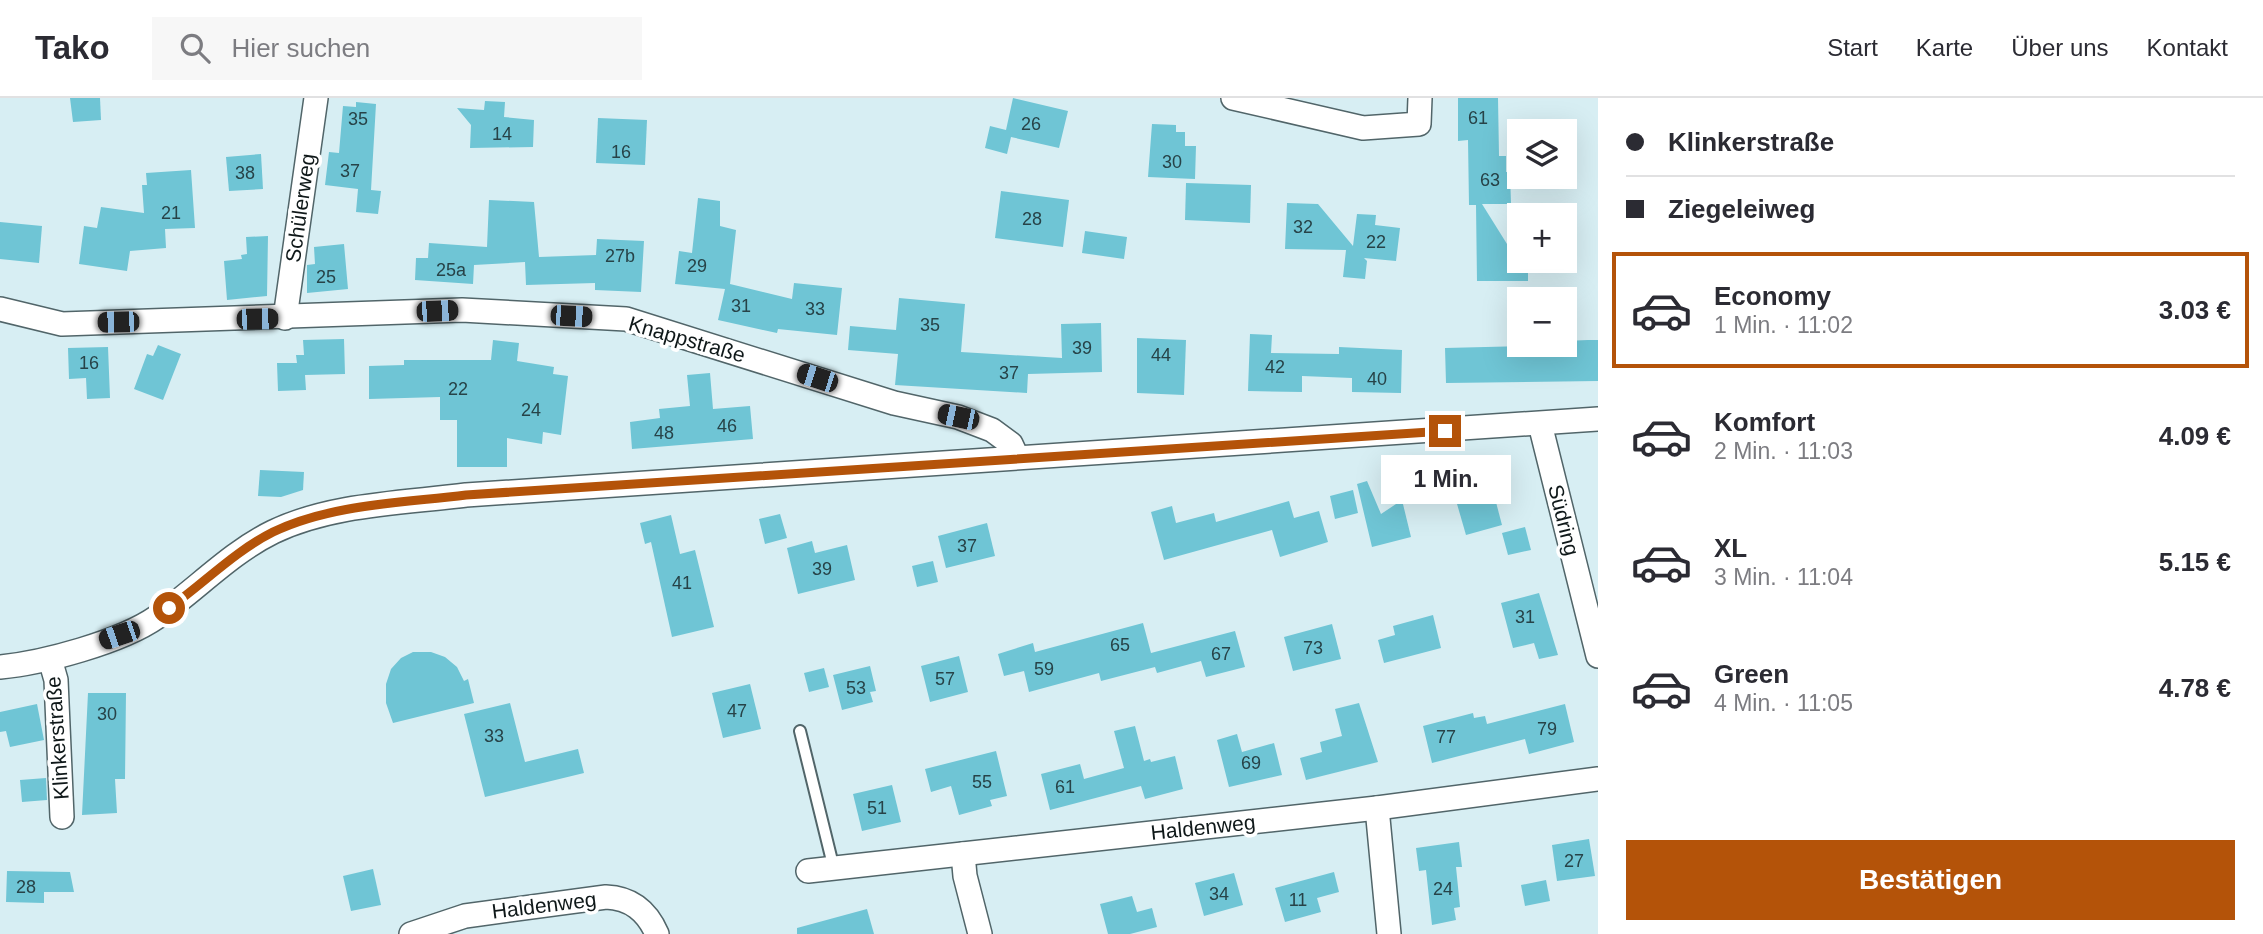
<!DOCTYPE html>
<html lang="de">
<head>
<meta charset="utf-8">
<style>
  :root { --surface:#fff; --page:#f7f7f7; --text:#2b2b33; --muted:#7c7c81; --line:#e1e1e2; --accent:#b45309 }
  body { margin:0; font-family:Helvetica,sans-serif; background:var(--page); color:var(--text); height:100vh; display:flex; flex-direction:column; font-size:26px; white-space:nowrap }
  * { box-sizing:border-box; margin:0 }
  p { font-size:23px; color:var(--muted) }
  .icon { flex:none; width:38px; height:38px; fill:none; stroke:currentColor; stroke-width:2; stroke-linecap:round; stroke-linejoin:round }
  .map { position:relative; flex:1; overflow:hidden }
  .drawer { display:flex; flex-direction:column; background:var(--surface); width:665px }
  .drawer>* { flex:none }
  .guide { display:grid; align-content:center; height:154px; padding:0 28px; background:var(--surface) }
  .controls { position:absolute; left:1507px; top:21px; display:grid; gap:14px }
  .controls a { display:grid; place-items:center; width:70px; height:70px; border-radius:0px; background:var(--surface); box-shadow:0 7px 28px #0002; font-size:35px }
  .end { position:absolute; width:32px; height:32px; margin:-16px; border:9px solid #b45309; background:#fff; box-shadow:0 0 0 4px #fff }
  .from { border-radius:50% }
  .bubble { position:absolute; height:49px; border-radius:0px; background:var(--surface); box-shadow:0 7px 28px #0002; font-size:23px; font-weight:600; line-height:49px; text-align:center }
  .car { position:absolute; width:21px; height:42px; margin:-21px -10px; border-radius:9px; box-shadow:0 0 5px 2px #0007; background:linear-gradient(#222 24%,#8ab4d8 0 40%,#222 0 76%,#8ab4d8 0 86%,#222 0) }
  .guide b { display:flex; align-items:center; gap:24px; height:66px; font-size:26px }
  .guide b+b { border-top:2px solid var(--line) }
  .guide i { width:18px; height:18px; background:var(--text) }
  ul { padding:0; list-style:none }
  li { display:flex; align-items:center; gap:21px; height:116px; margin:0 14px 10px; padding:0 14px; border:4px solid transparent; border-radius:0px }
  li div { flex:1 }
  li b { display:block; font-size:26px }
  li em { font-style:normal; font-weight:600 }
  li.selected { border-color:var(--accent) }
  li>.icon { width:63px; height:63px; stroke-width:1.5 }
  .primary-button { display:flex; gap:14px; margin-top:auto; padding:14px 28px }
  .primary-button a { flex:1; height:80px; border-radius:0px; background:var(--accent); color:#fff; font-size:28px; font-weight:600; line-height:80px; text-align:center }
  header { display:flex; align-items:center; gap:42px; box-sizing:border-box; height:98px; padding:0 35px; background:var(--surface); border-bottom:2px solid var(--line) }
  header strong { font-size:33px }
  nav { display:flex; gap:38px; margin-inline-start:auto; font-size:24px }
  .search { width:490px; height:63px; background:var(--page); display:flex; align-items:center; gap:18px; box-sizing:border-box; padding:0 24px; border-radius:0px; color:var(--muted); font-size:26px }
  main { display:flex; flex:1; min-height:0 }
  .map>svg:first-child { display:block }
</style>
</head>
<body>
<header>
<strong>Tako</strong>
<div class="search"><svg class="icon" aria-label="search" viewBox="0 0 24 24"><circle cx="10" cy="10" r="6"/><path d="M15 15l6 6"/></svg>Hier suchen</div>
<nav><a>Start</a><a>Karte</a><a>Über uns</a><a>Kontakt</a></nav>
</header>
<main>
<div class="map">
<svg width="1598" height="836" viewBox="0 0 1598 836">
  <rect width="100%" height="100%" fill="#d7eef3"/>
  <g fill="#6fc5d5">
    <path d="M 70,0 L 100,0 L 101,22 L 73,24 Z"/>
    <path d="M 1013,0 L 1068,13 L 1059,50 L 1011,39 L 1007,56 L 985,50 L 990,28 L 1006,32 Z"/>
    <path d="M 1458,0 L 1498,0 L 1499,58 L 1506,58 L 1506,74 L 1510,74 L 1511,106 L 1482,106 L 1507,146 L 1519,145 L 1519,163 L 1528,163 L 1528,183 L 1477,183 L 1476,107 L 1469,107 L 1468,42 L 1458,43 Z"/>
    <path d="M 485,3 L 505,4 L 504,19 L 534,22 L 533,49 L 470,50 L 471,27 L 457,10 L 484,12 Z"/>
    <path d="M 356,4 L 376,6 L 371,92 L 381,93 L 378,116 L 356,114 L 358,91 L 325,87 L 329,54 L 339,55 L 343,8 L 356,9 Z"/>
    <path d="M 598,20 L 647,22 L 645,67 L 596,65 Z"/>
    <path d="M 1152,26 L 1176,27 L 1176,34 L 1185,34 L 1185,48 L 1196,48 L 1195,81 L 1148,79 Z"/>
    <path d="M 261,56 L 263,91 L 229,93 L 226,59 Z"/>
    <path d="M 191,72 L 195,130 L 165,131 L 166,150 L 130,153 L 127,173 L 79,166 L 84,128 L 97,130 L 101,109 L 144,115 L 142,87 L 147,87 L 146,75 Z"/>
    <path d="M 1186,85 L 1251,87 L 1250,125 L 1185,122 Z"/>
    <path d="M 1001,93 L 1069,102 L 1063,149 L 995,140 Z"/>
    <path d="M 698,100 L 720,103 L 720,128 L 736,132 L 730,186 L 792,201 L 794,185 L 842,190 L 837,237 L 778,231 L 777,235 L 718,222 L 725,191 L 675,186 L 679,153 L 692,155 Z"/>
    <path d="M 489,102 L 534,104 L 539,159 L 596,157 L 597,141 L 644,143 L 641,194 L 595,192 L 595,185 L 526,187 L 525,164 L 474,167 L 473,186 L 415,182 L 416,160 L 428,160 L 429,145 L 487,149 Z"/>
    <path d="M 1287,105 L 1318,106 L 1353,148 L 1357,116 L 1376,117 L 1375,127 L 1400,130 L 1396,163 L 1364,160 L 1367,163 L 1365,181 L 1343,179 L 1346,152 L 1285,151 Z"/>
    <path d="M 0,124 L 42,128 L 39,165 L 0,161 Z"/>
    <path d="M 1085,133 L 1127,139 L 1124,161 L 1082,155 Z"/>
    <path d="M 268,138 L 267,198 L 227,202 L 224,163 L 242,161 L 241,157 L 247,156 L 246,139 Z"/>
    <path d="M 344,146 L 348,191 L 307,195 L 307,167 L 315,166 L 314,149 Z"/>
    <path d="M 899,200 L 965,206 L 961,254 L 1062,260 L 1061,226 L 1101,225 L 1102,274 L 1028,276 L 1027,295 L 895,287 L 898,256 L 848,252 L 850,228 L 896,232 Z"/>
    <path d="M 1250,236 L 1272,237 L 1271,255 L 1339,256 L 1339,249 L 1402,252 L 1401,295 L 1352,294 L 1352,280 L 1302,278 L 1302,294 L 1248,293 Z"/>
    <path d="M 1137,240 L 1186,242 L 1184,297 L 1137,295 Z"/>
    <path d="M 344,241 L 345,276 L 305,277 L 306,292 L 278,293 L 277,265 L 297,265 L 296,257 L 304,257 L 303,242 Z"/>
    <path d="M 493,242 L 519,245 L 517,263 L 554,269 L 553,276 L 568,278 L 561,337 L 543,334 L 542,346 L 507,340 L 507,369 L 457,369 L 457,322 L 440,322 L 440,299 L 369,301 L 369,268 L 404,267 L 404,262 L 491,262 Z"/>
    <path d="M 1588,242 L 1598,242 L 1598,283 L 1446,285 L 1445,250 L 1564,247 L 1564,243 Z"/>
    <path d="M 158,247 L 181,256 L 163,302 L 134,291 L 147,256 L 153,258 Z"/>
    <path d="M 108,249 L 110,300 L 87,301 L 86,280 L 69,281 L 68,250 Z"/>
    <path d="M 710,275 L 713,311 L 750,308 L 753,341 L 632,351 L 630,324 L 660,320 L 659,311 L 690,308 L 687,277 Z"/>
    <path d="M 260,372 L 304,374 L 303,392 L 281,399 L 258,398 Z"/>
    <path d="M 1367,383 L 1381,416 L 1402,402 L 1411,439 L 1372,449 L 1357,386 Z"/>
    <path d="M 1492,389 L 1502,427 L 1466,437 L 1455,399 Z"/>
    <path d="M 1353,392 L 1358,415 L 1335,421 L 1330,398 Z"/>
    <path d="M 1289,403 L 1294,420 L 1319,413 L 1328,444 L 1280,459 L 1272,432 L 1164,462 L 1151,414 L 1172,408 L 1176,425 L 1214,415 L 1216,424 Z"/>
    <path d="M 780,416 L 787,440 L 765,446 L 759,421 Z"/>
    <path d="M 671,417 L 680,456 L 695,452 L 714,529 L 672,539 L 651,444 L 645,446 L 640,425 Z"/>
    <path d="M 987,425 L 995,458 L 946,470 L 938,438 Z"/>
    <path d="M 1525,429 L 1531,452 L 1508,457 L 1502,435 Z"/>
    <path d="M 812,443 L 815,455 L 847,447 L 855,482 L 798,496 L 787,450 Z"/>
    <path d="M 933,463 L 938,484 L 917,489 L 912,468 Z"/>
    <path d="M 1539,495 L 1558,557 L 1539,561 L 1534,545 L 1513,550 L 1501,505 Z"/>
    <path d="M 1433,517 L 1441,550 L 1384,565 L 1378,542 L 1395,537 L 1393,528 Z"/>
    <path d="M 1143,525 L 1151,555 L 1235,533 L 1245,569 L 1206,579 L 1201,563 L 1157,575 L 1155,569 L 1101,583 L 1099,575 L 1029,594 L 1024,573 L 1004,578 L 998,556 L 1033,545 L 1035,554 Z"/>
    <path d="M 1332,526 L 1341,561 L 1293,573 L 1284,539 Z"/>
    <path d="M 413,554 L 431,554 L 445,559 L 457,569 L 464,583 L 468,581 L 474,605 L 393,625 L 386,605 L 386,586 L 391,571 L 401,560 Z"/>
    <path d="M 959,558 L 968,594 L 930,604 L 921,568 Z"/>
    <path d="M 870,568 L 876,593 L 870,594 L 873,604 L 842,612 L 833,577 Z"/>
    <path d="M 824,570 L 829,589 L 809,594 L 804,575 Z"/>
    <path d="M 750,586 L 761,631 L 723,640 L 712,595 Z"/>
    <path d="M 88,595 L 126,595 L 125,681 L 115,681 L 117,715 L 82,717 Z"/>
    <path d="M 510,605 L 525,664 L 578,651 L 584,675 L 485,699 L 464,616 Z"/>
    <path d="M 1359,605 L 1378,664 L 1306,682 L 1300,660 L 1322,654 L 1320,644 L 1342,638 L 1335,611 Z"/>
    <path d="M 37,606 L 44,642 L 10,649 L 6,633 L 0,634 L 0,614 Z"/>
    <path d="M 1565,606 L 1574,644 L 1529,656 L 1525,641 L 1432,665 L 1423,628 L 1473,615 L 1474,620 L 1485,618 L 1487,626 Z"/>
    <path d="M 1135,628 L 1144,663 L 1150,661 L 1151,664 L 1175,658 L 1183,691 L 1145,701 L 1141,688 L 1050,712 L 1041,676 L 1080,666 L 1084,681 L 1124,670 L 1114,633 Z"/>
    <path d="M 1237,636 L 1242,654 L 1274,645 L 1282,677 L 1229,689 L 1217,642 Z"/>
    <path d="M 996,653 L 1007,698 L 990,702 L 992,708 L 959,717 L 951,688 L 931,694 L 925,671 Z"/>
    <path d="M 46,680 L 47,702 L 22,704 L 20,682 Z"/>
    <path d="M 892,687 L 901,724 L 862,733 L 853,696 Z"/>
    <path d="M 1589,741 L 1595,778 L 1557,783 L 1552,747 Z"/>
    <path d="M 1459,744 L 1462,769 L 1456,769 L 1460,809 L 1454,810 L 1456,822 L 1432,827 L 1426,772 L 1419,773 L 1416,750 Z"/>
    <path d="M 373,771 L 381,807 L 351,813 L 343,778 Z"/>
    <path d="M 7,773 L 70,774 L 74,794 L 44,794 L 44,805 L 6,804 Z"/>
    <path d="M 1334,774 L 1339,794 L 1317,800 L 1321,814 L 1285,824 L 1275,790 Z"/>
    <path d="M 1234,775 L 1243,807 L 1204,818 L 1195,785 Z"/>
    <path d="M 1546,782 L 1550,803 L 1525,808 L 1521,787 Z"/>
    <path d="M 1132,798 L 1137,814 L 1152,810 L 1157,829 L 1130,836 L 1108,836 L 1100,806 Z"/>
    <path d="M 867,811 L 874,836 L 797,836 L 797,830 Z"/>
  </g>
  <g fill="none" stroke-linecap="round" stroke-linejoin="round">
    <defs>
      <path id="service" d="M 800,633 L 834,771"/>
      <g id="minor">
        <path d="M 1233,0 L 1363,30 L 1419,26 L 1420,0"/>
        <path d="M 0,211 L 62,226 L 462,212 L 626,221 L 894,305 L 958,319 L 992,332 L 1011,346 L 1017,359"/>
        <path d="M 285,220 L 316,0"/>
        <path d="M 1540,326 L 1598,558"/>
        <path d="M 50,561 L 56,582 L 62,719"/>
        <path d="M 0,569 C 43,565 121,544 157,519 C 196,492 230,455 273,434 C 331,406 403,405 466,397 L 1598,321"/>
        <path d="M 1377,710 L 1389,836"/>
        <path d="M 963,756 L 965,778 L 980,836"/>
        <path d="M 808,773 L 1377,710 L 1598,681"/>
        <path d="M 411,836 L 465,818 L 606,799 C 631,800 647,813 657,836"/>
      </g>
    </defs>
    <use href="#service" stroke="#516569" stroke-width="14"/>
    <use href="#minor" stroke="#516569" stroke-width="26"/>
    <use href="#service" stroke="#fff" stroke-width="10"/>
    <use href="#minor" stroke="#fff" stroke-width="23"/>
  </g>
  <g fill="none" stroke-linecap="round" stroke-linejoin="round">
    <path stroke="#b45309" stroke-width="9" d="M 169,510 C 204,485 235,453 273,434 C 331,406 403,405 466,397 L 1445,333"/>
  </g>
  <g text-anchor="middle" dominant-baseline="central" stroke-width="7" stroke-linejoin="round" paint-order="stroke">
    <g font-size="18" fill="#274348">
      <text x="1478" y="20">61</text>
      <text x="358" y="21">35</text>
      <text x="1031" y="26">26</text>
      <text x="502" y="36">14</text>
      <text x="621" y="54">16</text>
      <text x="1172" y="64">30</text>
      <text x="350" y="73">37</text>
      <text x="245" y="75">38</text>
      <text x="1490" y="82">63</text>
      <text x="171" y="115">21</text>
      <text x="1032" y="121">28</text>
      <text x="1303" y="129">32</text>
      <text x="1376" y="144">22</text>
      <text x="620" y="158">27b</text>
      <text x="697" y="168">29</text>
      <text x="451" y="172">25a</text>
      <text x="326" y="179">25</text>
      <text x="741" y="208">31</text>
      <text x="815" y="211">33</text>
      <text x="930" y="227">35</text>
      <text x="1082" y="250">39</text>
      <text x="1161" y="257">44</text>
      <text x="89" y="265">16</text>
      <text x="1275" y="269">42</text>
      <text x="1009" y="275">37</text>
      <text x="1377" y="281">40</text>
      <text x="458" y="291">22</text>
      <text x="531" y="312">24</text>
      <text x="727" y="328">46</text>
      <text x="664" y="335">48</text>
      <text x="967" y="448">37</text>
      <text x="822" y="471">39</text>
      <text x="682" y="485">41</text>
      <text x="1525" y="519">31</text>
      <text x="1120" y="547">65</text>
      <text x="1313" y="550">73</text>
      <text x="1221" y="556">67</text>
      <text x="1044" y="571">59</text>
      <text x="945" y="581">57</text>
      <text x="856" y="590">53</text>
      <text x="737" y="613">47</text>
      <text x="107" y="616">30</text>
      <text x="1547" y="631">79</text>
      <text x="494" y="638">33</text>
      <text x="1446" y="639">77</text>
      <text x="1251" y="665">69</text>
      <text x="982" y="684">55</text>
      <text x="1065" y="689">61</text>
      <text x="877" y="710">51</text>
      <text x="1574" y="763">27</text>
      <text x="26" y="789">28</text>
      <text x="1443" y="791">24</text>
      <text x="1219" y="796">34</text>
      <text x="1298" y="802">11</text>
    </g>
    <g font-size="21" fill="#0f1819" stroke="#fff">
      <text transform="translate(300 110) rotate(-82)">Schülerweg</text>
      <text transform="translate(687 241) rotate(16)">Knappstraße</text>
      <text transform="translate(1564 422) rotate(76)">Südring</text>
      <text transform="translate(57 640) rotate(-94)">Klinkerstraße</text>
      <text transform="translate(1203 729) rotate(-6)">Haldenweg</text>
      <text transform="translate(544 807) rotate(-7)">Haldenweg</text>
    </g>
  </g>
</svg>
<div class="controls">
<a><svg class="icon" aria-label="layers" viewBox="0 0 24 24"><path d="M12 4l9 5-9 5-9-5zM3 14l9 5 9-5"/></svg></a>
<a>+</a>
<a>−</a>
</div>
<i class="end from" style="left:169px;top:510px"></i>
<i class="end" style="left:1445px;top:333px"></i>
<div class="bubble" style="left:1381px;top:357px;width:130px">1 Min.</div>
<i class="car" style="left:437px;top:213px;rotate:88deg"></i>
<i class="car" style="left:571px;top:218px;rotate:93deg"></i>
<i class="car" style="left:257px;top:221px;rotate:89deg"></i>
<i class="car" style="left:118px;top:224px;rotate:269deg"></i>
<i class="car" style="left:817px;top:280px;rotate:288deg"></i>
<i class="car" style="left:958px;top:319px;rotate:282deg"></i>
<i class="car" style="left:119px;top:537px;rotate:251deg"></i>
</div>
<section class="drawer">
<div class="guide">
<b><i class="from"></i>Klinkerstraße</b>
<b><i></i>Ziegeleiweg</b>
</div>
<ul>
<li class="selected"><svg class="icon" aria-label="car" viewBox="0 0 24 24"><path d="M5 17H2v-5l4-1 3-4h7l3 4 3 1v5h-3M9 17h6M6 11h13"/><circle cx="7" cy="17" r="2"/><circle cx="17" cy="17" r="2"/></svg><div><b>Economy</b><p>1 Min. · 11:02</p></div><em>3.03 €</em></li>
<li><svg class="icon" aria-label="car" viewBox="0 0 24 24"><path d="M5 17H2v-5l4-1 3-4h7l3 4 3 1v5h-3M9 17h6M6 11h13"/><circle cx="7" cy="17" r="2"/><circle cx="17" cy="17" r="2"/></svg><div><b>Komfort</b><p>2 Min. · 11:03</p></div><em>4.09 €</em></li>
<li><svg class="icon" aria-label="car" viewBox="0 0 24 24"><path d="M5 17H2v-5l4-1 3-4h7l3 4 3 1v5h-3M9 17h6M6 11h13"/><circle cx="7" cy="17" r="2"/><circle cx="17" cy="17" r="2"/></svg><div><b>XL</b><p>3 Min. · 11:04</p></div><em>5.15 €</em></li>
<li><svg class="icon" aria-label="car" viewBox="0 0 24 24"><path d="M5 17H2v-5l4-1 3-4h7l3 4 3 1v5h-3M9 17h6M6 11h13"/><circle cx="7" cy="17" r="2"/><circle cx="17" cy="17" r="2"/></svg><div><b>Green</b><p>4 Min. · 11:05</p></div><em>4.78 €</em></li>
</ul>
<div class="primary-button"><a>Bestätigen</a></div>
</section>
</main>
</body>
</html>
